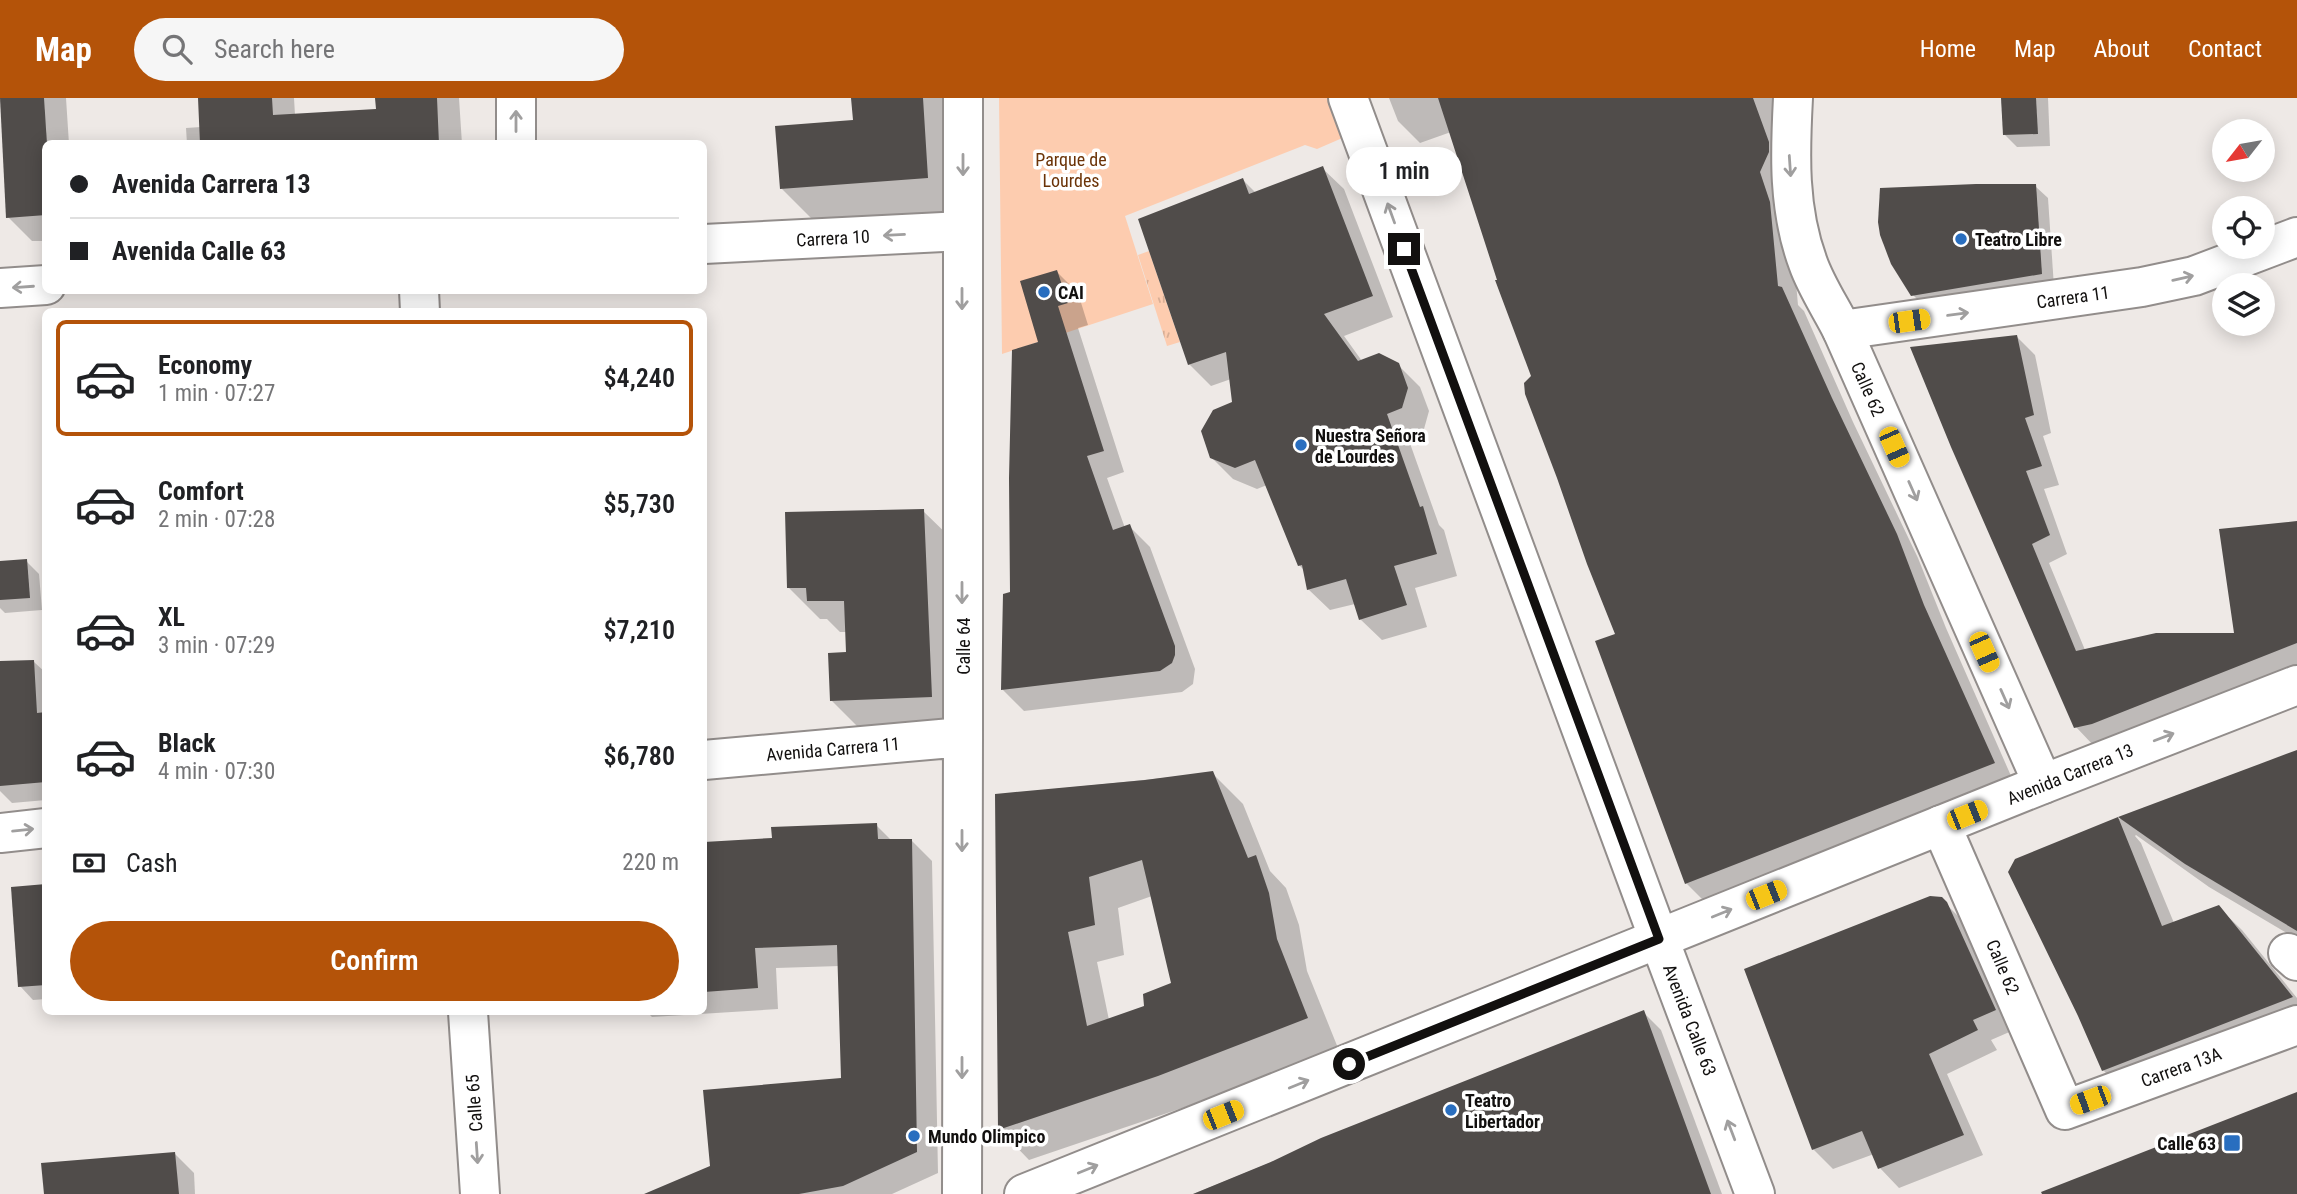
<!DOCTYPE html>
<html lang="en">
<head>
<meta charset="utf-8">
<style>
  :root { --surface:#fff; --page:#f6f6f6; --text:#202124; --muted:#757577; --line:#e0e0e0; --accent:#b45309 }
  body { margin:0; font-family:"Roboto Condensed",sans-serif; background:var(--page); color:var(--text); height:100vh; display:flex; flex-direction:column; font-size:26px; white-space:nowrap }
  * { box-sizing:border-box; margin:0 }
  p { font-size:23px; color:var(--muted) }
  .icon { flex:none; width:38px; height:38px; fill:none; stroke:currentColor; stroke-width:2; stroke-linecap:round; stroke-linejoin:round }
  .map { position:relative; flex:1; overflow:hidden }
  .details { position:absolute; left:42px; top:210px; width:665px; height:707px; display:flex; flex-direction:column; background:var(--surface); border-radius:10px; box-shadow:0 4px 18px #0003 }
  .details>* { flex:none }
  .guide { position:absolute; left:42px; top:42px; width:665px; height:154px; border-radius:10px; box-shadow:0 4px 18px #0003; display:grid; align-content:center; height:154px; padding:0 28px; background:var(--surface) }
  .needle { width:46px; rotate:239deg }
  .tools { position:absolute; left:2212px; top:21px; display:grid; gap:14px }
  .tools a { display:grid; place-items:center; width:63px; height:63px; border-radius:50%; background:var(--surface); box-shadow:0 4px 18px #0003; font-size:35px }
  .end { position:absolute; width:32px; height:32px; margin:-16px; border:9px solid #12100f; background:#fff; box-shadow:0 0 0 4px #fff }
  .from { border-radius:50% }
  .bubble { position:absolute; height:49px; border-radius:24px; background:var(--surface); box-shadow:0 4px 18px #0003; font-size:23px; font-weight:600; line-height:49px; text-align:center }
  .car { position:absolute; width:21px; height:42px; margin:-21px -10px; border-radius:9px; box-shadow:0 0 5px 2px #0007; background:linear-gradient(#f5c518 24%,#345 0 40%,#f5c518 0 76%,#345 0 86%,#f5c518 0) }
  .guide b { display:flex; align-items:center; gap:24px; height:66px; font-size:26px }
  .guide b+b { border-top:2px solid var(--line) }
  .guide i { width:18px; height:18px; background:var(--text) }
  ul { padding:12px 0 0; list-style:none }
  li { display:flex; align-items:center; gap:21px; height:116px; margin:0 14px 10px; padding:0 14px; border:4px solid transparent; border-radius:10px }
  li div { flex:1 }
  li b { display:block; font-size:26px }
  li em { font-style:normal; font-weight:600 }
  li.on { border-color:var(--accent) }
  li>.icon { width:63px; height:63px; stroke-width:1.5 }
  .pay { display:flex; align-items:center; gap:18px; height:77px; padding:0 28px; font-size:26px }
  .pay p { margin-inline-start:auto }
  .action { display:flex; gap:14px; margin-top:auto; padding:14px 28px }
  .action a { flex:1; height:80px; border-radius:42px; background:var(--accent); color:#fff; font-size:28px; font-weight:600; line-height:80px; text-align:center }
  header { display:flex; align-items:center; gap:42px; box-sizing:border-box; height:98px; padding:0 35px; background:var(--accent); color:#fff }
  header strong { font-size:33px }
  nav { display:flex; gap:38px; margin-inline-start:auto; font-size:24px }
  .search { width:490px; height:63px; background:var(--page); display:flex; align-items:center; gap:18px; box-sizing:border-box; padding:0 24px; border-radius:38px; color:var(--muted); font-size:26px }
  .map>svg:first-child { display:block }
</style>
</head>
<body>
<header>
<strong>Map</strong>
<div class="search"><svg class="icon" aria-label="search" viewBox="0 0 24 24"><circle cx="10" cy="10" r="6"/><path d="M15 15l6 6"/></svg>Search here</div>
<nav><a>Home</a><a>Map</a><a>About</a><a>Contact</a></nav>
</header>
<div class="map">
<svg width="2297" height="1096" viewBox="0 0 2297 1096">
  <defs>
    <pattern id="grass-tufts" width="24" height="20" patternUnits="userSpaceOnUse" patternTransform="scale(1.75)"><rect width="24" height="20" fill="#fdccaf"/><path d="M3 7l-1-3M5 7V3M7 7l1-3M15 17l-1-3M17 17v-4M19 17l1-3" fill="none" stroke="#d8ae95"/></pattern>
  </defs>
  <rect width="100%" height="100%" fill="#eee9e6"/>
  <path fill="url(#grass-tufts)" d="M 1149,153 L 1180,244 L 1167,248 L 1138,157 Z"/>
  <path fill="#fdccaf" d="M 999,0 L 1333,0 L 1347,38 L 1317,51 L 1305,47 L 1125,118 L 1153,206 L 1002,256 Z"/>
  <g fill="#0003" fill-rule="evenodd">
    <path d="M 1,0 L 66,0 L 69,46 L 46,46 L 46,143 L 32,143 L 8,119 Z"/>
    <path d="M 199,0 L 294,0 L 295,17 L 378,13 L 377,0 L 459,0 L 462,46 L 187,46 L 186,30 L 201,29 Z"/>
    <path d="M 853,0 L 956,0 L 961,113 L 815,124 L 782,91 L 855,24 Z"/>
    <path d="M 1389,0 L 1796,0 L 1791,127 L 1798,207 L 1804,213 L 1853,324 L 1918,460 L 1946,530 L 2015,687 L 1708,807 L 1686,785 L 1618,537 L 1451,34 L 1420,45 L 1398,23 Z"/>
    <path d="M 2003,0 L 2048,0 L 2050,48 L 2017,49 L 2004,36 Z"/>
    <path d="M 1322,70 L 1344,91 L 1393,219 L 1344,238 L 1362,263 L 1398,267 L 1420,289 L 1429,313 L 1424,331 L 1407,337 L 1439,427 L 1444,432 L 1457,478 L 1415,490 L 1427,529 L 1382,542 L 1360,521 L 1355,506 L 1330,512 L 1308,491 L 1305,473 L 1299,467 L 1267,387 L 1257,391 L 1233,381 L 1211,359 L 1234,305 L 1231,281 L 1211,288 L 1189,266 L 1243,82 L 1256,95 Z"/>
    <path d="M 2035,88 L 2048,100 L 2054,189 L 1926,210 L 1913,197 Z"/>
    <path d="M 1057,174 L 1078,195 L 1088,227 L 1078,230 L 1124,374 L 1107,380 L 1125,430 L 1129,428 L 1150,449 L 1195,571 L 1193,586 L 1182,594 L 1024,613 L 1003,592 L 1012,496 L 1041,246 Z"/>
    <path d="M 2016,238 L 2035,257 L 2051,335 L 2043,338 L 2059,387 L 2044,391 L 2067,456 L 2049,465 L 2085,552 L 2236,536 L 2297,425 L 2297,571 L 2094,648 L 2076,629 L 1953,349 Z"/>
    <path d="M 923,413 L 955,444 L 962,630 L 863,634 L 832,603 L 848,556 L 847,534 L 840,534 L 827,521 L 820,521 L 789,490 Z"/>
    <path d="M 26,463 L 39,476 L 42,512 L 5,515 L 0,510 L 0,465 Z"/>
    <path d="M 34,564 L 46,575 L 46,702 L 12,705 L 0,693 L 0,565 Z"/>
    <path d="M 2297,654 L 2297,841 L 2209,789 L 2136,737 L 2135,738 L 2141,745 L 2174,825 L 2218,809 L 2242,832 L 2297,900 L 2297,930 L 2127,996 L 2103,972 L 2119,721 Z"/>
    <path d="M 1212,675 L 1243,706 L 1270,773 L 1286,790 L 1299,827 L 1307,873 L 1338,950 L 1188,1008 L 1029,1062 L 999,1031 L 997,697 ZM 1152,798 L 1173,886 L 1146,909 L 1109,922 L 1097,864 L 1124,857 L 1118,810 Z"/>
    <path d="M 876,727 L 892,743 L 911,742 L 932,763 L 938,1075 L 892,1096 L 689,1096 L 712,1069 L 842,981 L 840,868 L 776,870 L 778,911 L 652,919 L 647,914 L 704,914 L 704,746 L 773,741 Z"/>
    <path d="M 46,788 L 46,901 L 33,902 L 20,888 Z"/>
    <path d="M 1941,801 L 1966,826 L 2014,932 L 1991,942 L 1997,952 L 1947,976 L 1983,1057 L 1899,1090 L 1880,1070 L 1874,1056 L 1833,1071 L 1813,1051 Z"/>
    <path d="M 1643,914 L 1661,932 L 1722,1096 L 1193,1096 Z"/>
    <path d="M 175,1056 L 194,1075 L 195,1096 L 46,1096 Z"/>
  </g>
  <g fill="#504c4a" fill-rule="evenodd">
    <path d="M 0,0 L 44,0 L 47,46 L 46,117 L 6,120 Z"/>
    <path d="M 198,0 L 272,0 L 273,17 L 376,11 L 375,0 L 437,0 L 439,46 L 200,46 Z"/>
    <path d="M 851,0 L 923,0 L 928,80 L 780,91 L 775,28 L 853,22 Z"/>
    <path d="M 1438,0 L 1753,0 L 1769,44 L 1769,54 L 1760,74 L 1770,104 L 1778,188 L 1782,189 L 1832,300 L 1897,436 L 1924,507 L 1995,665 L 1685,786 L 1595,543 L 1615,536 L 1587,466 L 1557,380 L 1525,296 L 1524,285 L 1531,278 L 1495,182 L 1497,182 Z"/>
    <path d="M 2001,0 L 2036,0 L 2038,36 L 2003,37 Z"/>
    <path d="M 1323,68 L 1373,198 L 1324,216 L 1358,263 L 1379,255 L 1399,265 L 1408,290 L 1402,310 L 1387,316 L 1420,409 L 1423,408 L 1437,456 L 1394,468 L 1407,507 L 1359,522 L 1346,481 L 1307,492 L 1302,467 L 1298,468 L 1255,362 L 1235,370 L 1210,360 L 1201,333 L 1213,312 L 1232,304 L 1226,254 L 1188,267 L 1138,121 L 1243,80 L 1249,96 Z"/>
    <path d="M 1976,86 L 2036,86 L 2042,176 L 1911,198 L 1891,166 L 1880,137 L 1878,124 L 1880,90 Z"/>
    <path d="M 1057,172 L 1068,205 L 1058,208 L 1104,353 L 1087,358 L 1113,432 L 1130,426 L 1175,548 L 1175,557 L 1172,565 L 1160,573 L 1001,592 L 1003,496 L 1010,494 L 1009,380 L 1012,252 L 1038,244 L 1020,183 Z"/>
    <path d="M 2017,237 L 2034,317 L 2025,320 L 2042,368 L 2026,373 L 2050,437 L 2032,446 L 2076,553 L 2156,535 L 2234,535 L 2219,431 L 2297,423 L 2297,545 L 2092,626 L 2074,630 L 1951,349 L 1910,249 Z"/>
    <path d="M 924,411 L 932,599 L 830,603 L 828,555 L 846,554 L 844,503 L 807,503 L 806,490 L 787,490 L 785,414 Z"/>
    <path d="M 27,461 L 30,500 L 0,502 L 0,463 Z"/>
    <path d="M 34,562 L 37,615 L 46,614 L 46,684 L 0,688 L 0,563 Z"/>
    <path d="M 2297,652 L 2297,833 L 2185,766 L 2118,719 Z"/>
    <path d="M 1213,673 L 1248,760 L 1256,757 L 1269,795 L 1277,841 L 1308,920 L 1158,978 L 998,1032 L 995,696 L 1145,682 ZM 1142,762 L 1171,885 L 1143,896 L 1144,908 L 1087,928 L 1068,834 L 1095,827 L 1089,779 Z"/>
    <path d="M 2118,719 L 2162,828 L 2219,807 L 2293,899 L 2102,973 L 2078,918 L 2008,774 L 2015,761 Z"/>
    <path d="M 877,725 L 878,741 L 912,741 L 917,1054 L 843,1088 L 799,1096 L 644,1096 L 710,1068 L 703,992 L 841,980 L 837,847 L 755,850 L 758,890 L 704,894 L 704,744 L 772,740 L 771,729 Z"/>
    <path d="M 46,786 L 46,887 L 18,889 L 11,789 Z"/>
    <path d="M 1930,798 L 1942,799 L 1947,804 L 1996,912 L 1973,922 L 1978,932 L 1929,956 L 1964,1037 L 1878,1071 L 1862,1033 L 1812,1052 L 1744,871 Z"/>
    <path d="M 1644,912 L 1711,1096 L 1193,1096 L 1273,1063 L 1321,1040 Z"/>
    <path d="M 2297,994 L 2297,1096 L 2042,1096 L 2041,1094 Z"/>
    <path d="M 175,1054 L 179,1096 L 44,1096 L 41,1065 Z"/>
  </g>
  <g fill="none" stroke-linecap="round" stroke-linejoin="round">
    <defs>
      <g id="minor">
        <path d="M 516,0 L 516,46"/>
        <path d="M 1348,0 L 1659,841"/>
        <path d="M 1793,0 C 1790,56 1788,111 1808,165 C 1816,188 1831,210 1842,232 L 2043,686"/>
        <path d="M 704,146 L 963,133"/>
        <path d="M 0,190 L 46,187"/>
        <path d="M 419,192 L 420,214"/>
        <path d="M 1842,232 L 2142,189 L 2194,178 L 2297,139"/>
        <path d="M 963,639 L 963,0"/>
        <path d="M 1941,727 L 2065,1012 L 2297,927"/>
        <path d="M 2288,855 L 2297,863"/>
        <path d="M 468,914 L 480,1096"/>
      </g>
      <g id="major">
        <path d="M 704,662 L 963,639 L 962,1096"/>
        <path d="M 0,735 L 46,730"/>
        <path d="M 1659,841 L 1755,1096"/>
        <path d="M 1024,1096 L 2043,686 L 2297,587"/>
      </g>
    </defs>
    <use href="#minor" stroke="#928d8b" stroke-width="42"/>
    <use href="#major" stroke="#928d8b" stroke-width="42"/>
    <use href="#minor" stroke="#fff" stroke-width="38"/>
    <use href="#major" stroke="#fff" stroke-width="38"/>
  </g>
  <defs><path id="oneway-shaft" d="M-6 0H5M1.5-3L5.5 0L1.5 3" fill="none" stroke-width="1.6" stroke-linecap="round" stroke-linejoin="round" transform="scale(1.75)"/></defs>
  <g stroke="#a09f9f">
    <use href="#oneway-shaft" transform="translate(516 23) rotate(-90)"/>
    <use href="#oneway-shaft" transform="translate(963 67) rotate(90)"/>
    <use href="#oneway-shaft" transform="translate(1790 68) rotate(86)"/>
    <use href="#oneway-shaft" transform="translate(1391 115) rotate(-110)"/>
    <use href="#oneway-shaft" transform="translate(894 137) rotate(177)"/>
    <use href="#oneway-shaft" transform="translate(2183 180) rotate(-13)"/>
    <use href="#oneway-shaft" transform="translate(23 189) rotate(176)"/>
    <use href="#oneway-shaft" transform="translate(962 201) rotate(90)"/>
    <use href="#oneway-shaft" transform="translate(1958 216) rotate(-8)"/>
    <use href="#oneway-shaft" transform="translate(1913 393) rotate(66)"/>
    <use href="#oneway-shaft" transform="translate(962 495) rotate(90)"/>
    <use href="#oneway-shaft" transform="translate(2005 601) rotate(66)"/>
    <use href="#oneway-shaft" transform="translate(2164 639) rotate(-21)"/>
    <use href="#oneway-shaft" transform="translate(23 732) rotate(-6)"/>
    <use href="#oneway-shaft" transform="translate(962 743) rotate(90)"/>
    <use href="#oneway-shaft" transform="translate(1722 815) rotate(-22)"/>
    <use href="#oneway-shaft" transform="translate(962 970) rotate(90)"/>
    <use href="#oneway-shaft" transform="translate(1299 986) rotate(-22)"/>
    <use href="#oneway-shaft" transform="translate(1731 1032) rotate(-111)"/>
    <use href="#oneway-shaft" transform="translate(477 1055) rotate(86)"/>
    <use href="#oneway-shaft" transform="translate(1088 1071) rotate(-22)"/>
  </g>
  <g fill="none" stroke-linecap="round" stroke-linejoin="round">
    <path stroke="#12100f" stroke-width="9" d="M 1349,966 L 1659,841 L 1404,151"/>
  </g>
  <g fill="#296ebf" stroke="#fff" stroke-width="2.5">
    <circle cx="1961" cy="141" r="7"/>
    <circle cx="1044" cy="194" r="7"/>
    <circle cx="1301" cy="347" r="7"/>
    <circle cx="1451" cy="1012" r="7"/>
    <circle cx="914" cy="1038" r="7"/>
    <rect x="2223" y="1036" width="18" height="18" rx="3.5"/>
  </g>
  <g text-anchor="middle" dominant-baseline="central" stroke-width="7" stroke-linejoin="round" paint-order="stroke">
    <g font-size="18" fill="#6b3307" stroke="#fff">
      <text x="1071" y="61">Parque de<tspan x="1071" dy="21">Lourdes</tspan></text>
    </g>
    <g font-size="18" fill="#12100f" stroke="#fff">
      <text transform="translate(833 140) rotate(-3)">Carrera 10</text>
      <text transform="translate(2073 199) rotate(-8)">Carrera 11</text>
      <text transform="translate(1868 291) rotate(66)">Calle 62</text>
      <text transform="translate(963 548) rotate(-90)">Calle 64</text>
      <text transform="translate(833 651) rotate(-5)">Avenida Carrera 11</text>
      <text transform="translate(2070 676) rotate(-22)">Avenida Carrera 13</text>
      <text transform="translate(2003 869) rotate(67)">Calle 62</text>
      <text transform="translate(1690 922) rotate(69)">Avenida Calle 63</text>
      <text transform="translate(2181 969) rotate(-20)">Carrera 13A</text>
      <text transform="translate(474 1005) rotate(-94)">Calle 65</text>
    </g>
    <g font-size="18" font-weight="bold" fill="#12100f" stroke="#fff" text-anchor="start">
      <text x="1975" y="141">Teatro Libre</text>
      <text x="1058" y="194">CAI</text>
      <text x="1315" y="337">Nuestra Señora<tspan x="1315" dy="21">de Lourdes</tspan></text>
      <text x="1465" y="1002">Teatro<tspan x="1465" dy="21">Libertador</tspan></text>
      <text x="928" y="1038">Mundo Olimpico</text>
      <text x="2216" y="1045" text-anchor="end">Calle 63</text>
    </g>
  </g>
</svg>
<div class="tools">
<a><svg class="needle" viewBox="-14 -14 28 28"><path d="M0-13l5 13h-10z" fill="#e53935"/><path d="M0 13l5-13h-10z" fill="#757577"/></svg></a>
<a><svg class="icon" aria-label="locate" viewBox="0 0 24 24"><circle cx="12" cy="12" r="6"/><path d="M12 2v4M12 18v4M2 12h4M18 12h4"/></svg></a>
<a><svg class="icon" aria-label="layers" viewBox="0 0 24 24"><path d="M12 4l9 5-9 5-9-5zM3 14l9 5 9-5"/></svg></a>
</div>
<i class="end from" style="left:1349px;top:966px"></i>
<i class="end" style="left:1404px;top:151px"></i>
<div class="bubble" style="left:1346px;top:49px;width:116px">1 min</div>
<i class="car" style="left:1909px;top:223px;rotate:82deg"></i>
<i class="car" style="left:1894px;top:349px;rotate:156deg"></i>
<i class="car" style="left:1984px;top:554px;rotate:156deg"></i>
<i class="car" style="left:1967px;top:717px;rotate:68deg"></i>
<i class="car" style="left:1766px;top:797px;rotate:68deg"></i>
<i class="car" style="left:2090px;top:1002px;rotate:250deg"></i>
<i class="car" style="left:1223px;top:1017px;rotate:68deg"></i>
<div class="guide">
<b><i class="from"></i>Avenida Carrera 13</b>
<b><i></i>Avenida Calle 63</b>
</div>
<section class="details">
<ul>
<li class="on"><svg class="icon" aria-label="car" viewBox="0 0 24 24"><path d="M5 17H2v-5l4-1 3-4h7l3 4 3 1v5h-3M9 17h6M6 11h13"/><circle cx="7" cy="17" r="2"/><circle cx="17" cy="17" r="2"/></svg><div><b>Economy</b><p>1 min · 07:27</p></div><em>$4,240</em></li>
<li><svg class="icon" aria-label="car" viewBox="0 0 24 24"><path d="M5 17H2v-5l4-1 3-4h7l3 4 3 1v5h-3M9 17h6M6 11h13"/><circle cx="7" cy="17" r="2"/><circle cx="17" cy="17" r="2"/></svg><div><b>Comfort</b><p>2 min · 07:28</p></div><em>$5,730</em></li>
<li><svg class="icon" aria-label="car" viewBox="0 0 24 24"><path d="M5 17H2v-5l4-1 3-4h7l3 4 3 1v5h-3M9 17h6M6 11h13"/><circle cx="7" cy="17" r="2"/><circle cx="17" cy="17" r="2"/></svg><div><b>XL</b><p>3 min · 07:29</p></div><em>$7,210</em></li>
<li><svg class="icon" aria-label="car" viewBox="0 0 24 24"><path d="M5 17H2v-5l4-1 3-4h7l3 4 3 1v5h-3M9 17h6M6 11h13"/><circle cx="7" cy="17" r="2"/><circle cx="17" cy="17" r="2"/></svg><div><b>Black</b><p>4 min · 07:30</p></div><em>$6,780</em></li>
</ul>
<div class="pay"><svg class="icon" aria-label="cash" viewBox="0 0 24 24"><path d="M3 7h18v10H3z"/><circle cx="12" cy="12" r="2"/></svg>Cash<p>220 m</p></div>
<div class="action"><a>Confirm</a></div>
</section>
</div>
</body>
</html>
